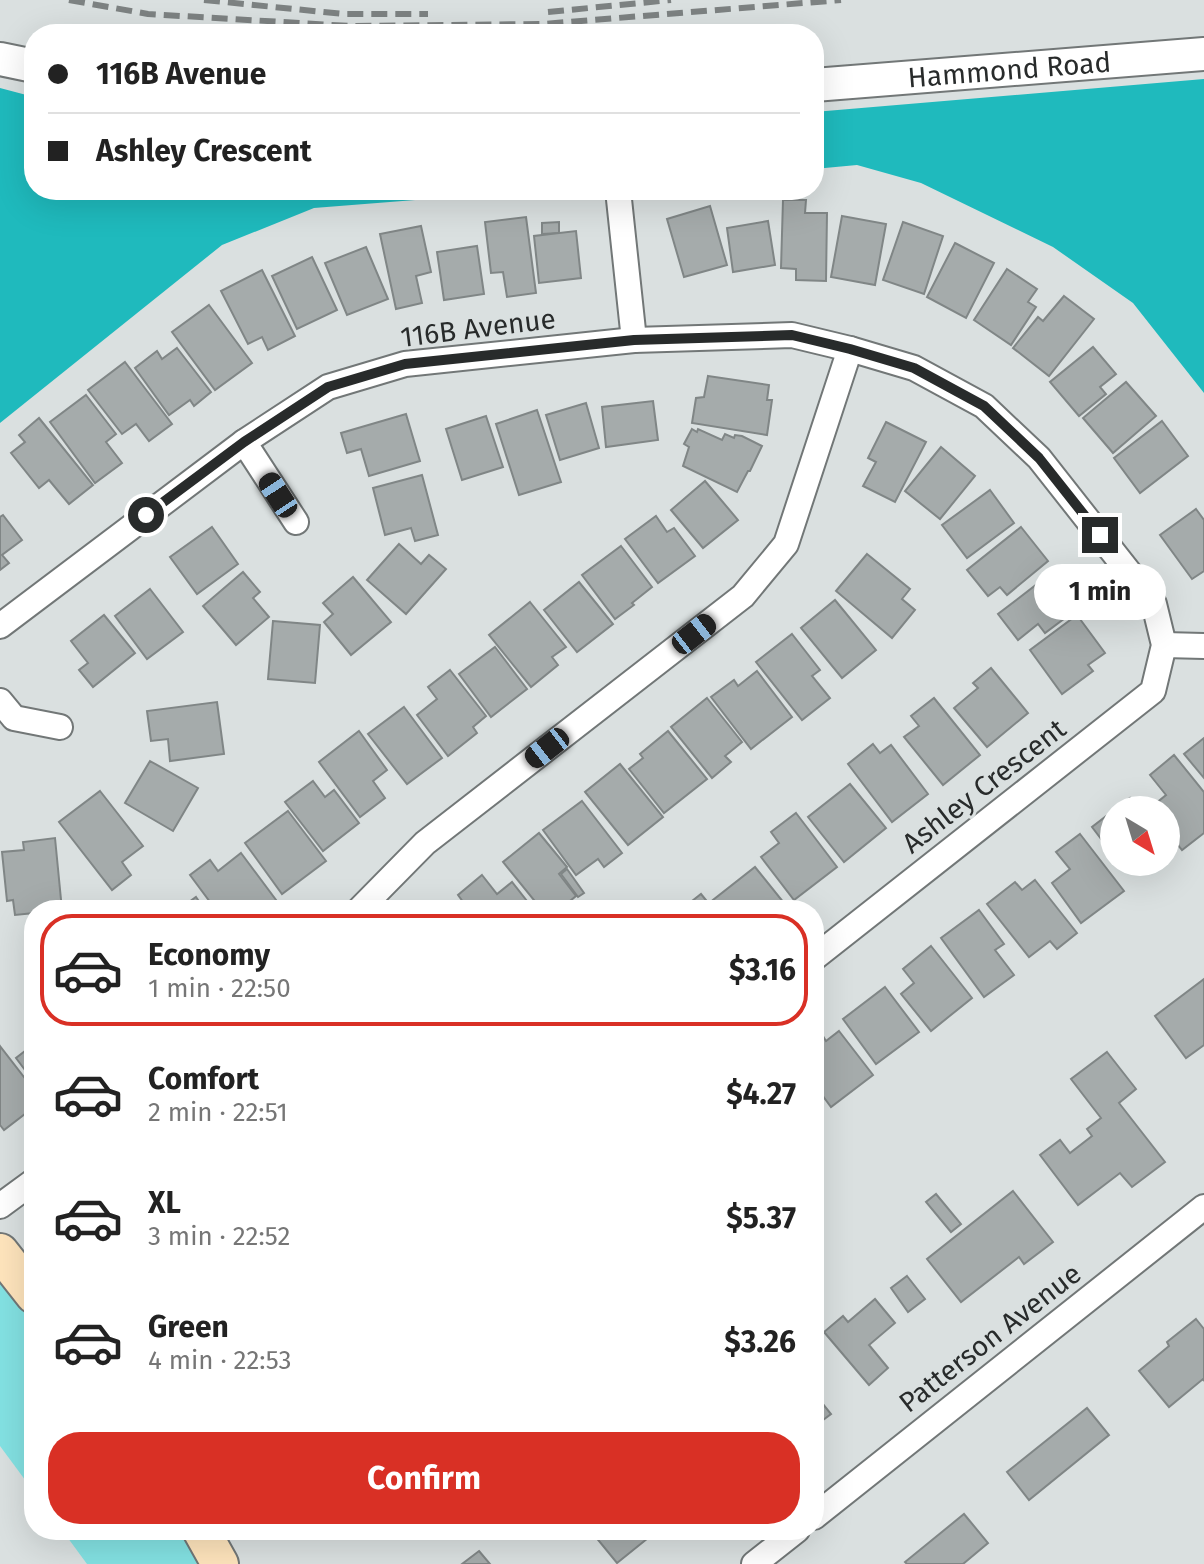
<!DOCTYPE html>
<html lang="en">
<head>
<meta charset="utf-8">
<style>
  :root { --surface:#fff; --page:#f6f6f6; --text:#222; --muted:#767676; --line:#e0e0e0; --accent:#d93025 }
  body { margin:0; font-family:"Fira Sans",sans-serif; background:var(--page); color:var(--text); height:100vh; display:flex; flex-direction:column; font-size:30px; white-space:nowrap }
  * { box-sizing:border-box; margin:0 }
  p { font-size:26px; color:var(--muted) }
  .icon { flex:none; width:44px; height:44px; fill:none; stroke:currentColor; stroke-width:2; stroke-linecap:round; stroke-linejoin:round }
  .map { position:relative; flex:1; overflow:hidden }
  .side { position:absolute; left:24px; top:900px; width:800px; height:640px; display:flex; flex-direction:column; background:var(--surface); border-radius:32px; box-shadow:0 8px 32px #0002 }
  .side>* { flex:none }
  .guide { position:absolute; left:24px; top:24px; width:800px; height:176px; border-radius:32px; box-shadow:0 8px 32px #0002; display:grid; align-content:center; height:176px; padding:0 24px; background:var(--surface) }
  .needle { width:52px; rotate:142deg }
  .fabs { position:absolute; left:1100px; top:796px; display:grid; gap:16px }
  .fabs a { display:grid; place-items:center; width:80px; height:80px; border-radius:50%; background:var(--surface); box-shadow:0 8px 32px #0002; font-size:40px }
  .end { position:absolute; width:36px; height:36px; margin:-18px; border:10px solid #282b2b; background:#fff; box-shadow:0 0 0 4px #fff }
  .from { border-radius:50% }
  .bubble { position:absolute; height:56px; border-radius:28px; background:var(--surface); box-shadow:0 8px 32px #0002; font-size:26px; font-weight:700; line-height:56px; text-align:center }
  .car { position:absolute; width:24px; height:48px; margin:-24px -12px; border-radius:10px; box-shadow:0 0 6px 2px #0007; background:linear-gradient(#222 24%,#8ab4d8 0 40%,#222 0 76%,#8ab4d8 0 86%,#222 0) }
  .guide b { display:flex; align-items:center; gap:28px; height:76px; font-size:30px }
  .guide b+b { border-top:2px solid var(--line) }
  .guide i { width:20px; height:20px; background:var(--text) }
  ul { padding:14px 0 0; list-style:none }
  li { display:flex; align-items:center; gap:24px; height:112px; margin:0 16px 12px; padding:0 8px; border:4px solid transparent; border-radius:32px }
  li div { flex:1 }
  li b { display:block; font-size:30px }
  li em { font-style:normal; font-weight:700 }
  li.selected { border-color:var(--accent) }
  li>.icon { width:72px; height:72px; stroke-width:1.5 }
  .button { display:flex; gap:16px; margin-top:auto; padding:16px 24px }
  .button a { flex:1; height:92px; border-radius:32px; background:var(--accent); color:#fff; font-size:32px; font-weight:700; line-height:92px; text-align:center }
  .map>svg:first-child { display:block }
</style>
</head>
<body>
<div class="map">
<svg width="1204" height="1564" viewBox="0 0 1204 1564">
  <rect width="100%" height="100%" fill="#dae0e0"/>
  <g fill="#83e1e2">
    <path d="M 0,1252 L 34,1295 L 34,1492 L 0,1446 Z"/>
    <path d="M 62,1530 L 201,1530 L 220,1564 L 87,1564 Z"/>
  </g>
  <g fill="#1fbabd">
    <path d="M 1204,79 L 1204,393 L 1133,303 L 1053,247 L 921,183 L 857,165 L 814,169 L 814,112 Z"/>
    <path d="M 0,88 L 34,97 L 34,190 L 541,190 L 314,208 L 222,245 L 0,423 Z"/>
  </g>
  <g fill="#a5abab" stroke="#808686" stroke-width="2">
    <path d="M 783,200 L 806,200 L 805,213 L 827,213 L 826,281 L 796,280 L 796,269 L 781,268 Z"/>
    <path d="M 710,206 L 727,265 L 684,277 L 667,219 Z"/>
    <path d="M 842,216 L 886,224 L 875,285 L 831,277 Z"/>
    <path d="M 526,217 L 536,293 L 507,297 L 503,272 L 491,273 L 485,222 Z"/>
    <path d="M 768,221 L 775,265 L 733,272 L 727,228 Z"/>
    <path d="M 559,222 L 559,233 L 542,234 L 542,223 Z"/>
    <path d="M 903,222 L 943,236 L 924,294 L 883,280 Z"/>
    <path d="M 421,226 L 431,272 L 416,276 L 422,303 L 396,309 L 380,234 Z"/>
    <path d="M 576,231 L 581,278 L 539,283 L 534,236 Z"/>
    <path d="M 955,243 L 994,263 L 966,318 L 927,297 Z"/>
    <path d="M 477,246 L 484,294 L 444,300 L 437,252 Z"/>
    <path d="M 366,247 L 388,299 L 347,315 L 325,263 Z"/>
    <path d="M 312,257 L 337,310 L 297,329 L 272,276 Z"/>
    <path d="M 1007,269 L 1037,289 L 1028,302 L 1036,307 L 1011,345 L 974,320 Z"/>
    <path d="M 262,270 L 295,336 L 268,350 L 262,337 L 248,344 L 221,291 Z"/>
    <path d="M 1064,296 L 1094,319 L 1049,376 L 1013,348 L 1038,317 L 1043,321 Z"/>
    <path d="M 209,305 L 252,363 L 215,390 L 172,332 Z"/>
    <path d="M 1093,347 L 1116,374 L 1100,387 L 1106,394 L 1079,416 L 1050,382 Z"/>
    <path d="M 177,348 L 211,392 L 194,406 L 190,400 L 169,415 L 135,368 L 157,351 L 162,359 Z"/>
    <path d="M 125,362 L 172,424 L 149,441 L 136,424 L 122,434 L 88,390 Z"/>
    <path d="M 708,376 L 769,385 L 767,400 L 772,400 L 767,435 L 692,423 L 696,398 L 704,397 Z"/>
    <path d="M 1126,382 L 1156,416 L 1113,453 L 1083,418 Z"/>
    <path d="M 86,395 L 116,434 L 106,442 L 122,463 L 95,483 L 50,422 Z"/>
    <path d="M 653,401 L 658,440 L 606,447 L 602,407 Z"/>
    <path d="M 586,403 L 599,448 L 560,460 L 546,415 Z"/>
    <path d="M 537,410 L 561,482 L 519,495 L 496,424 Z"/>
    <path d="M 406,414 L 420,461 L 369,476 L 361,449 L 347,453 L 341,433 Z"/>
    <path d="M 486,416 L 503,467 L 462,480 L 446,429 Z"/>
    <path d="M 39,418 L 93,485 L 69,504 L 49,480 L 39,488 L 11,453 L 25,442 L 19,435 Z"/>
    <path d="M 1162,421 L 1188,456 L 1140,493 L 1114,458 Z"/>
    <path d="M 886,422 L 926,442 L 895,502 L 863,486 L 876,462 L 868,458 Z"/>
    <path d="M 692,429 L 697,432 L 698,429 L 722,440 L 725,434 L 734,438 L 735,435 L 742,436 L 762,446 L 750,471 L 748,471 L 737,492 L 683,466 L 689,447 L 684,444 Z"/>
    <path d="M 941,447 L 975,476 L 940,519 L 905,491 Z"/>
    <path d="M 422,475 L 438,535 L 415,541 L 411,528 L 385,535 L 373,488 Z"/>
    <path d="M 705,481 L 738,520 L 703,548 L 671,510 Z"/>
    <path d="M 990,490 L 1014,523 L 967,558 L 942,525 Z"/>
    <path d="M 1196,509 L 1204,520 L 1204,571 L 1192,579 L 1160,535 Z"/>
    <path d="M 3,515 L 22,540 L 2,555 L 9,563 L 0,570 L 0,517 Z"/>
    <path d="M 656,516 L 667,532 L 674,528 L 695,556 L 658,583 L 625,539 Z"/>
    <path d="M 212,527 L 238,564 L 197,594 L 170,557 Z"/>
    <path d="M 1021,527 L 1048,561 L 1007,595 L 1000,587 L 988,596 L 967,570 Z"/>
    <path d="M 399,544 L 421,564 L 429,555 L 446,569 L 406,614 L 367,580 Z"/>
    <path d="M 621,546 L 652,587 L 632,603 L 634,605 L 615,619 L 582,575 Z"/>
    <path d="M 867,554 L 910,589 L 902,599 L 915,610 L 892,638 L 836,591 Z"/>
    <path d="M 1054,571 L 1081,606 L 1045,633 L 1038,624 L 1018,640 L 998,614 Z"/>
    <path d="M 243,572 L 260,592 L 253,598 L 269,617 L 236,645 L 203,606 Z"/>
    <path d="M 353,577 L 391,622 L 351,655 L 324,622 L 333,614 L 323,603 Z"/>
    <path d="M 579,582 L 613,624 L 577,652 L 544,610 Z"/>
    <path d="M 150,589 L 183,632 L 147,659 L 115,616 Z"/>
    <path d="M 835,600 L 876,650 L 842,678 L 801,628 Z"/>
    <path d="M 530,602 L 566,647 L 552,657 L 558,665 L 531,687 L 489,635 Z"/>
    <path d="M 104,615 L 135,653 L 93,687 L 79,670 L 88,663 L 71,641 Z"/>
    <path d="M 1077,615 L 1105,653 L 1088,665 L 1093,671 L 1062,694 L 1030,650 Z"/>
    <path d="M 273,621 L 320,625 L 315,683 L 268,679 Z"/>
    <path d="M 792,634 L 820,670 L 812,676 L 830,698 L 802,720 L 756,662 Z"/>
    <path d="M 495,647 L 527,689 L 491,717 L 459,674 Z"/>
    <path d="M 991,668 L 1028,713 L 987,747 L 954,708 L 978,688 L 973,683 Z"/>
    <path d="M 450,670 L 486,716 L 473,727 L 477,733 L 448,756 L 417,715 L 437,699 L 428,687 Z"/>
    <path d="M 757,671 L 792,717 L 751,749 L 711,697 L 734,680 L 738,686 Z"/>
    <path d="M 707,698 L 742,742 L 725,756 L 731,762 L 712,778 L 671,727 Z"/>
    <path d="M 934,698 L 980,755 L 943,785 L 904,737 L 919,726 L 911,716 Z"/>
    <path d="M 217,702 L 224,754 L 170,761 L 168,739 L 151,741 L 147,711 Z"/>
    <path d="M 404,707 L 442,758 L 407,784 L 368,734 Z"/>
    <path d="M 359,731 L 387,770 L 373,781 L 385,798 L 360,817 L 319,762 Z"/>
    <path d="M 668,731 L 707,779 L 664,813 L 629,769 L 643,758 L 640,754 Z"/>
    <path d="M 1204,738 L 1204,778 L 1184,754 Z"/>
    <path d="M 873,744 L 880,753 L 891,745 L 928,794 L 892,822 L 848,764 Z"/>
    <path d="M 1174,755 L 1204,792 L 1204,833 L 1182,850 L 1166,830 L 1166,810 L 1149,809 L 1166,795 L 1150,775 Z"/>
    <path d="M 150,761 L 198,788 L 173,831 L 125,803 Z"/>
    <path d="M 620,764 L 663,817 L 628,845 L 585,792 Z"/>
    <path d="M 313,781 L 325,797 L 334,790 L 359,823 L 323,851 L 285,802 Z"/>
    <path d="M 850,784 L 886,828 L 844,862 L 808,817 Z"/>
    <path d="M 100,791 L 143,846 L 122,862 L 131,875 L 112,890 L 59,822 Z"/>
    <path d="M 1130,798 L 1139,810 L 1114,810 Z"/>
    <path d="M 582,801 L 622,853 L 604,867 L 598,859 L 576,875 L 543,830 Z"/>
    <path d="M 1114,810 L 1114,856 L 1092,827 Z"/>
    <path d="M 288,811 L 326,861 L 282,894 L 245,843 Z"/>
    <path d="M 796,813 L 837,867 L 794,900 L 761,857 L 779,843 L 771,832 Z"/>
    <path d="M 539,833 L 567,867 L 559,874 L 576,896 L 559,910 L 542,910 L 503,862 Z"/>
    <path d="M 1080,834 L 1124,891 L 1081,923 L 1052,883 L 1070,869 L 1056,852 Z"/>
    <path d="M 55,838 L 62,910 L 34,910 L 34,913 L 15,915 L 13,900 L 7,901 L 2,852 L 24,850 L 23,842 Z"/>
    <path d="M 241,853 L 282,908 L 279,910 L 216,910 L 190,875 L 210,860 L 218,871 Z"/>
    <path d="M 755,867 L 788,908 L 786,910 L 721,910 L 713,900 Z"/>
    <path d="M 567,869 L 584,893 L 578,897 L 561,874 Z"/>
    <path d="M 482,875 L 497,894 L 512,882 L 534,910 L 469,910 L 458,895 Z"/>
    <path d="M 1035,880 L 1077,933 L 1057,949 L 1050,941 L 1029,957 L 987,904 L 1015,882 L 1022,890 Z"/>
    <path d="M 701,894 L 714,910 L 682,910 L 682,909 Z"/>
    <path d="M 196,897 L 205,910 L 178,910 Z"/>
    <path d="M 979,910 L 1004,944 L 995,950 L 1014,975 L 984,997 L 941,938 Z"/>
    <path d="M 931,946 L 972,998 L 931,1031 L 901,994 L 914,983 L 903,969 Z"/>
    <path d="M 1204,979 L 1204,1045 L 1186,1058 L 1155,1016 Z"/>
    <path d="M 885,987 L 919,1032 L 876,1064 L 843,1019 Z"/>
    <path d="M 839,1031 L 873,1075 L 831,1107 L 814,1084 L 814,1038 L 821,1033 L 826,1041 Z"/>
    <path d="M 34,1044 L 34,1082 L 16,1058 Z"/>
    <path d="M 0,1046 L 34,1090 L 34,1107 L 4,1130 L 0,1125 Z"/>
    <path d="M 1107,1052 L 1136,1089 L 1119,1103 L 1165,1162 L 1132,1187 L 1120,1173 L 1078,1205 L 1040,1155 L 1060,1140 L 1070,1153 L 1092,1136 L 1087,1129 L 1101,1118 L 1071,1079 Z"/>
    <path d="M 1013,1191 L 1053,1242 L 1024,1264 L 1019,1257 L 961,1302 L 927,1259 Z"/>
    <path d="M 936,1194 L 961,1224 L 951,1232 L 926,1202 Z"/>
    <path d="M 907,1276 L 925,1299 L 908,1312 L 891,1288 Z"/>
    <path d="M 875,1299 L 895,1323 L 869,1345 L 888,1368 L 869,1385 L 824,1332 L 843,1316 L 848,1322 Z"/>
    <path d="M 1196,1319 L 1204,1329 L 1204,1381 L 1203,1379 L 1169,1407 L 1139,1371 L 1169,1346 L 1167,1342 Z"/>
    <path d="M 814,1393 L 831,1414 L 815,1426 L 817,1428 L 814,1430 Z"/>
    <path d="M 1087,1408 L 1109,1435 L 1029,1500 L 1007,1472 Z"/>
    <path d="M 964,1514 L 988,1543 L 963,1564 L 907,1564 L 905,1562 Z"/>
    <path d="M 590,1530 L 658,1530 L 617,1563 Z"/>
    <path d="M 479,1551 L 490,1564 L 462,1564 Z"/>
  </g>
  <g fill="none" stroke-linecap="round" stroke-linejoin="round">
    <defs>
      <g id="minor">
        <path d="M 618,190 L 634,340"/>
        <path d="M 244,442 L 296,522"/>
        <path d="M 0,626 L 244,442 L 328,387 L 405,364 L 634,340 L 792,335 L 850,349 L 914,368 L 984,406 L 1039,458 L 1154,604 L 1164,645 L 1153,691 L 814,958"/>
        <path d="M 1164,645 L 1204,646"/>
        <path d="M 0,701 L 14,718 L 60,727"/>
        <path d="M 359,910 L 425,843 L 743,596 L 786,544 L 850,349"/>
        <path d="M 0,1206 L 34,1181"/>
        <path d="M 814,1517 L 1204,1207"/>
        <path d="M 754,1564 L 797,1530"/>
      </g>
      <g id="tertiary">
        <path d="M 0,59 L 34,66"/>
        <path id="s1" d="M 814,85 L 1204,54"/>
      </g>
      <g id="secondary">
        <path d="M 0,1252 L 34,1295"/>
        <path d="M 201,1530 L 220,1564"/>
      </g>
    </defs>
    <use href="#minor" stroke="#727777" stroke-width="28"/>
    <use href="#tertiary" stroke="#727777" stroke-width="36"/>
    <use href="#secondary" stroke="#727777" stroke-width="40"/>
    <use href="#minor" stroke="#fff" stroke-width="24"/>
    <use href="#tertiary" stroke="#fff" stroke-width="32"/>
    <use href="#secondary" stroke="#fee4bc" stroke-width="36"/>
    <g stroke="#7d8282" stroke-width="6" stroke-dasharray="16 8" stroke-linecap="butt">
      <path d="M 69,0 L 148,14 L 350,26 L 543,24 L 841,0"/>
      <path d="M 204,0 L 344,14 L 428,14"/>
      <path d="M 548,12 L 671,0"/>
    </g>
  </g>
  <g fill="none" stroke-linecap="round" stroke-linejoin="round">
    <path stroke="#282b2b" stroke-width="10" d="M 146,515 L 244,442 L 328,387 L 405,364 L 634,340 L 792,335 L 850,349 L 914,368 L 984,406 L 1039,458 L 1100,535"/>
  </g>
  <g text-anchor="middle" dominant-baseline="central" stroke-width="6" stroke-linejoin="round" paint-order="stroke">
    <g font-size="28" fill="#282b2b" stroke="#dae0e0">
      <text stroke="none"><textPath href="#s1" startOffset="196">Hammond Road</textPath></text>
      <text transform="translate(478 328) rotate(-7)">116B Avenue</text>
      <text transform="translate(984 786) rotate(-38)">Ashley Crescent</text>
      <text transform="translate(990 1338) rotate(-38)">Patterson Avenue</text>
    </g>
  </g>
</svg>
<div class="fabs">
<a><svg class="needle" viewBox="-14 -14 28 28"><path d="M0-13l5 13h-10z" fill="#e53935"/><path d="M0 13l5-13h-10z" fill="#767676"/></svg></a>
</div>
<i class="end from" style="left:146px;top:515px"></i>
<i class="end" style="left:1100px;top:535px"></i>
<div class="bubble" style="left:1034px;top:564px;width:132px">1 min</div>
<i class="car" style="left:278px;top:495px;rotate:327deg"></i>
<i class="car" style="left:694px;top:634px;rotate:52deg"></i>
<i class="car" style="left:547px;top:748px;rotate:232deg"></i>
<div class="guide">
<b><i class="from"></i>116B Avenue</b>
<b><i></i>Ashley Crescent</b>
</div>
<section class="side">
<ul>
<li class="selected"><svg class="icon" aria-label="car" viewBox="0 0 24 24"><path d="M5 17H2v-5l4-1 3-4h7l3 4 3 1v5h-3M9 17h6M6 11h13"/><circle cx="7" cy="17" r="2"/><circle cx="17" cy="17" r="2"/></svg><div><b>Economy</b><p>1 min · 22:50</p></div><em>$3.16</em></li>
<li><svg class="icon" aria-label="car" viewBox="0 0 24 24"><path d="M5 17H2v-5l4-1 3-4h7l3 4 3 1v5h-3M9 17h6M6 11h13"/><circle cx="7" cy="17" r="2"/><circle cx="17" cy="17" r="2"/></svg><div><b>Comfort</b><p>2 min · 22:51</p></div><em>$4.27</em></li>
<li><svg class="icon" aria-label="car" viewBox="0 0 24 24"><path d="M5 17H2v-5l4-1 3-4h7l3 4 3 1v5h-3M9 17h6M6 11h13"/><circle cx="7" cy="17" r="2"/><circle cx="17" cy="17" r="2"/></svg><div><b>XL</b><p>3 min · 22:52</p></div><em>$5.37</em></li>
<li><svg class="icon" aria-label="car" viewBox="0 0 24 24"><path d="M5 17H2v-5l4-1 3-4h7l3 4 3 1v5h-3M9 17h6M6 11h13"/><circle cx="7" cy="17" r="2"/><circle cx="17" cy="17" r="2"/></svg><div><b>Green</b><p>4 min · 22:53</p></div><em>$3.26</em></li>
</ul>
<div class="button"><a>Confirm</a></div>
</section>
</div>
</body>
</html>
